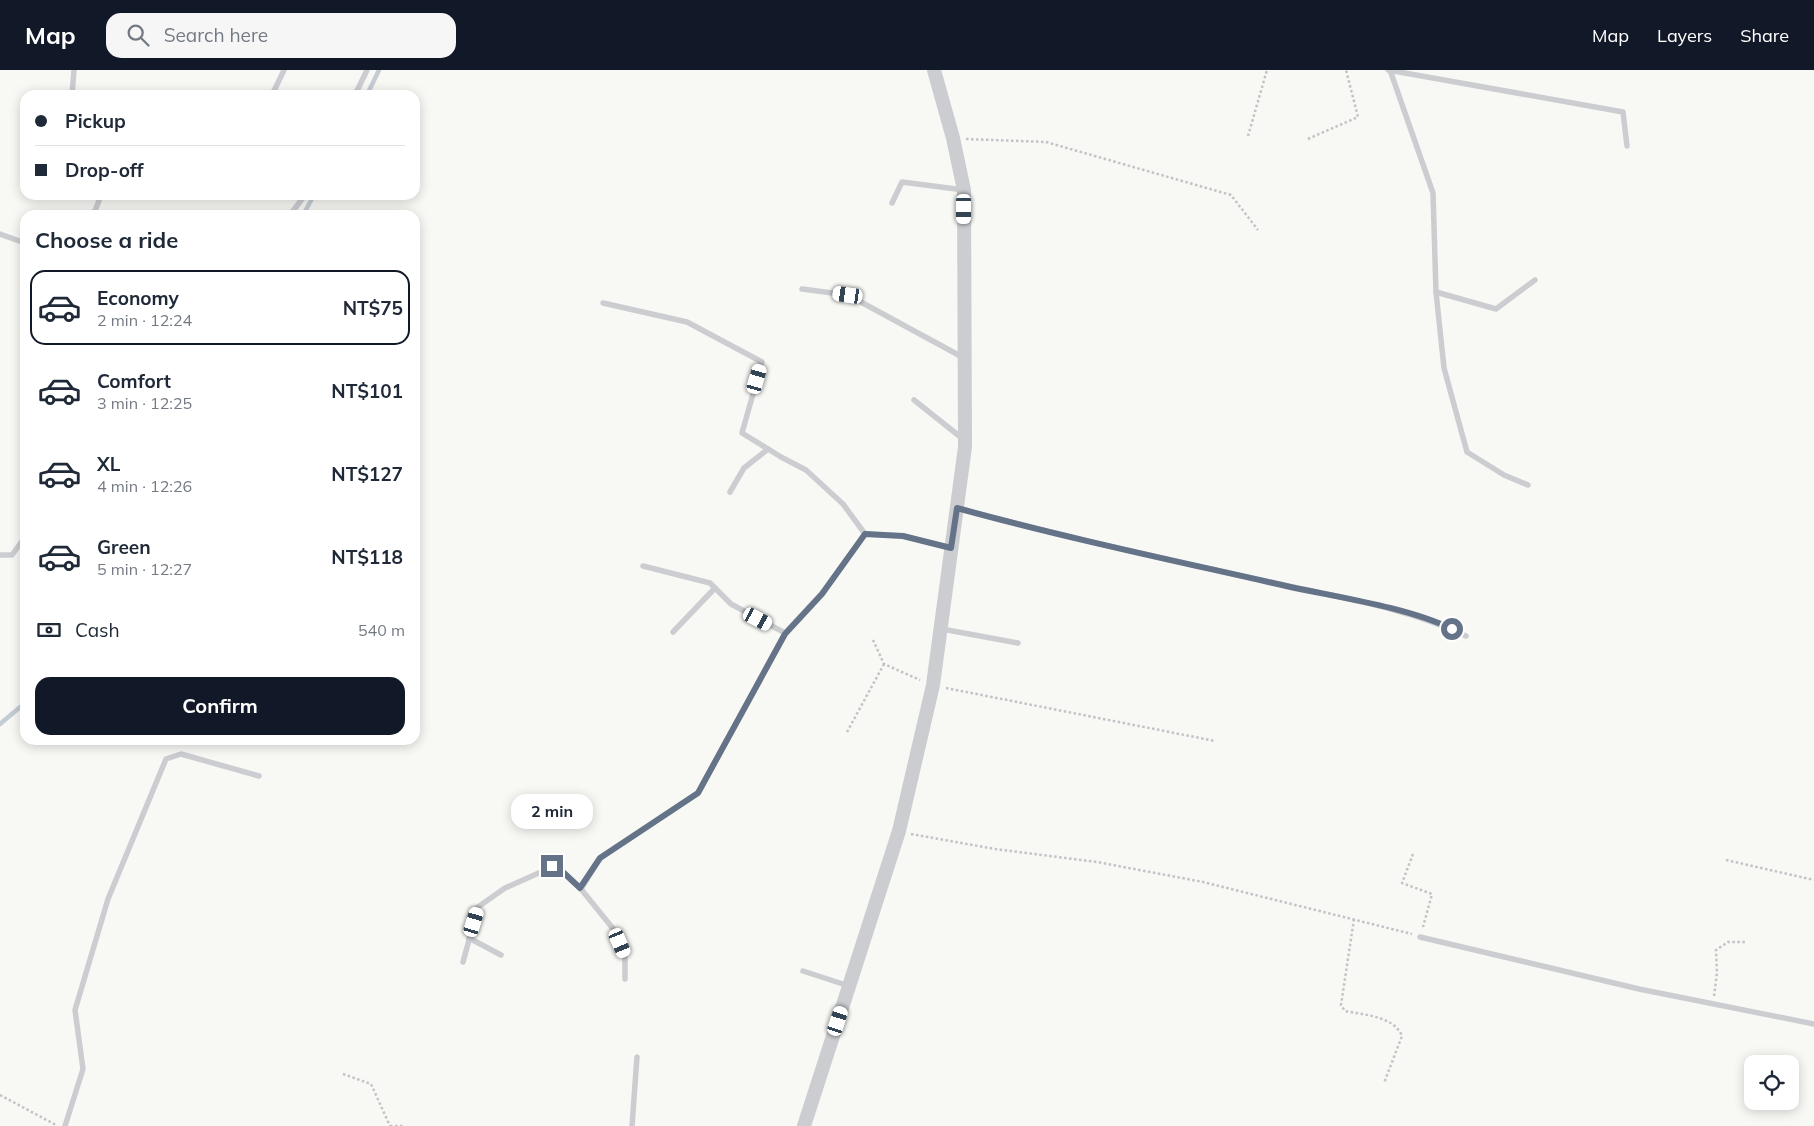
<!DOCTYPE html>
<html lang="en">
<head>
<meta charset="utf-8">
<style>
  :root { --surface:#fff; --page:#f6f6f7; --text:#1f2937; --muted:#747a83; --line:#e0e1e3; --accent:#111827 }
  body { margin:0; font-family:Mulish,sans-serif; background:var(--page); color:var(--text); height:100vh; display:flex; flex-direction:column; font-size:19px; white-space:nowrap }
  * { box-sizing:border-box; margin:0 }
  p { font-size:16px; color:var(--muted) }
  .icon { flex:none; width:28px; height:28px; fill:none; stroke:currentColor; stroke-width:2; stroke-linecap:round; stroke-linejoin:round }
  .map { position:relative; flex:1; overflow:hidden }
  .panel { position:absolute; left:20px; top:140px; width:400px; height:535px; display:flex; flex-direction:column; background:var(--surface); border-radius:15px; box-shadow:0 2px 12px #0003 }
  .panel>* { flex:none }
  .hud { position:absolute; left:20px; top:20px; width:400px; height:110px; border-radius:15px; box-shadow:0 2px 12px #0003; display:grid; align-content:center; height:110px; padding:0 15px; background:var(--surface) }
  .tools { position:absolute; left:1744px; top:985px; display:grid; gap:10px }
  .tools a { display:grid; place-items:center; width:55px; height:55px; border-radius:10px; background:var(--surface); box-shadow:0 2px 12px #0003; font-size:25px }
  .end { position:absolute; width:22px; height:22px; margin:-11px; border:6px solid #657389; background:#fff; box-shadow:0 0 0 2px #fff }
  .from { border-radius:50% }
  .bubble { position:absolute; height:35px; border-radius:15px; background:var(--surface); box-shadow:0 2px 12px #0003; font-size:16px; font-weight:700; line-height:35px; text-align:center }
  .car { position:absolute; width:15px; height:30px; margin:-15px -8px; border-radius:6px; box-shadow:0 0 4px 1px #0007; background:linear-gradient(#fff 24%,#345 0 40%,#fff 0 76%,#345 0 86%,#fff 0) }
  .hud b { display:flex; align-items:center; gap:18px; height:48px; font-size:19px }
  .hud b+b { border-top:1px solid var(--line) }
  .hud i { width:12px; height:12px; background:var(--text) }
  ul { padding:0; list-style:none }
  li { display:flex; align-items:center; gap:15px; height:75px; margin:0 10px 8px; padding:0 5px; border:2px solid transparent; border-radius:15px }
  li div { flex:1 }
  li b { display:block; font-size:19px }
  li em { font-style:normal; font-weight:700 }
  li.current { border-color:var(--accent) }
  li>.icon { width:45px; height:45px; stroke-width:1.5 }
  h2 { padding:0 15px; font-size:22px; line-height:60px }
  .pay { display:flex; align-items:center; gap:12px; height:55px; padding:0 15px; font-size:19px }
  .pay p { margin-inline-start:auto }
  .action { display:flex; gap:10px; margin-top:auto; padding:10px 15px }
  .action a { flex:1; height:58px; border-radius:15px; background:var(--accent); color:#fff; font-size:20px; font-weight:700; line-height:58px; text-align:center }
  header { display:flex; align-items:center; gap:30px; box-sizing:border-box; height:70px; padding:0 25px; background:var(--accent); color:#fff }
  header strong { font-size:24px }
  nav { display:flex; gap:28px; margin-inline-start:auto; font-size:18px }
  .search { width:350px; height:45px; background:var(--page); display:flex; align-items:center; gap:12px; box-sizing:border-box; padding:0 18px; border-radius:15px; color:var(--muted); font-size:19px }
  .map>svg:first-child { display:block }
</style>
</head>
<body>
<header>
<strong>Map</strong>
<div class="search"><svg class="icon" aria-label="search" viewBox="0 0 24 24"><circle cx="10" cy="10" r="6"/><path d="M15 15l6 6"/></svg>Search here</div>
<nav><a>Map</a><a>Layers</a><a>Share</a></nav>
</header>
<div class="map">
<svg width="1814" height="1056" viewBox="0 0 1814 1056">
  <rect width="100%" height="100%" fill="#f8f8f5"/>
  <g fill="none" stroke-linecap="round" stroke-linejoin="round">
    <g stroke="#c4cdd4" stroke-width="4.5">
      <path d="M 367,25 L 379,0"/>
      <path d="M 303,145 L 314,125"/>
      <path d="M 0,654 L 25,633"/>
    </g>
    <g stroke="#c1c3c6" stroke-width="2.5" stroke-dasharray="2.5 2.5" stroke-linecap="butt">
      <path d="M 1248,66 L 1267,0"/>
      <path d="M 966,69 L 1046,72 L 1231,125 L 1258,160"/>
      <path d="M 1308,69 L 1358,47 L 1346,0"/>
      <path d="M 873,570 L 884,594 L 920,610"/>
      <path d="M 946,618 L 1215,671"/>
      <path d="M 847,662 L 884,594"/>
      <path d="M 911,764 L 995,779 L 1097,792 L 1203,812 L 1412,864"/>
      <path d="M 1413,784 L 1402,813 L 1432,824 L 1423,857"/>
      <path d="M 1726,790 L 1814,810"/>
      <path d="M 1354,849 L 1341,935 L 1345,941 C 1364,945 1394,946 1402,966 L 1384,1013"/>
      <path d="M 1714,926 L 1717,903 L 1716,880 L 1728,872 L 1746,872"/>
      <path d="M 343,1004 L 371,1014 L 390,1056"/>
      <path d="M 0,1025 L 56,1055"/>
      <path d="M 390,1056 L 403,1056"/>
    </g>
    <g stroke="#cbcdd1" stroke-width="5.5">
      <path d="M 1388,0 L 1623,42 L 1627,76"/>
      <path d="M 1390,0 L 1433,123 L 1436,222 L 1444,298 L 1467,382 L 1504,405 L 1528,415"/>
      <path d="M 72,25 L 74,0"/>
      <path d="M 272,25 L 284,0"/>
      <path d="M 355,25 L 367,0"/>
      <path d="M 892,133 L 902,112 L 964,120"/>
      <path d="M 88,145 L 95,141 L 101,125"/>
      <path d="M 290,145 L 305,125"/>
      <path d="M 0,164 L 25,173"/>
      <path d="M 802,219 L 848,225 L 964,288"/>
      <path d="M 1436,222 L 1496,239 L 1535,210"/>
      <path d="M 603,233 L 687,252 L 762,292 L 742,363 L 781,387 L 806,400 L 843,434 L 865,464"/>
      <path d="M 914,330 L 963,369"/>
      <path d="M 730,422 L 744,398 L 768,379"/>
      <path d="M 957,438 C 1061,466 1165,489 1270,512 C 1336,527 1406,537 1466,566"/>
      <path d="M 0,485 L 12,485 L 25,467"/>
      <path d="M 643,496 L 710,513 L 731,534 L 785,563"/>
      <path d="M 942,559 L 1018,573"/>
      <path d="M 673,562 L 715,518"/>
      <path d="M 581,819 L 615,861 L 625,884 L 625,909"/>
      <path d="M 1420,867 L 1639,919 L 1814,954"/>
      <path d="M 469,868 L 501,885"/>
      <path d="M 463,892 L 478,837 L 505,818 L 552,797 L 564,803 L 581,819 L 600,788 L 698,723 L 785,563 L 822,523 L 865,464 L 903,466 L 951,478"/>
      <path d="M 803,901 L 849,916"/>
      <path d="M 65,1056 L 83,999 L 75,940 L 108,829 L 166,689 L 181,684 L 259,706"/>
      <path d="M 632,1056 L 637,987"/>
    </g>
    <path stroke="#cbcdd1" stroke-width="14" d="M 804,1056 L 899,761 L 933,615 L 965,377 L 964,120 L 953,68 L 934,0"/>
  </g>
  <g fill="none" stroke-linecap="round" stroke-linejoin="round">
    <path stroke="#657389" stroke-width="6" d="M 552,796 L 564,803 L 580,818 L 600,788 L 698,723 L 785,564 L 822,524 L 865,464 L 903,466 L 951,478 L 957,438 C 1066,468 1176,491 1286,516 C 1336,527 1407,537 1452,559"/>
  </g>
</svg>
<div class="tools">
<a><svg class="icon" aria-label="locate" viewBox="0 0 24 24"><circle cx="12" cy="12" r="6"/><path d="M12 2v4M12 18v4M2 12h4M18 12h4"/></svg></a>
</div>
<i class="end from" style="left:1452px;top:559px"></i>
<i class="end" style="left:552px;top:796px"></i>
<div class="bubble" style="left:511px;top:724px;width:82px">2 min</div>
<i class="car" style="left:964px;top:139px;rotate:180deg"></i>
<i class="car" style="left:848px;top:225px;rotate:278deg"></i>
<i class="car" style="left:757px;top:309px;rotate:16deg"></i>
<i class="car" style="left:758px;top:549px;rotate:118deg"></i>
<i class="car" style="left:474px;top:852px;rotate:17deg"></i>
<i class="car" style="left:620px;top:873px;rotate:157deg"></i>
<i class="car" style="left:838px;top:951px;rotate:18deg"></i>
<div class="hud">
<b><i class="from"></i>Pickup</b>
<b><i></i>Drop-off</b>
</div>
<section class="panel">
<h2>Choose a ride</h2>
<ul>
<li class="current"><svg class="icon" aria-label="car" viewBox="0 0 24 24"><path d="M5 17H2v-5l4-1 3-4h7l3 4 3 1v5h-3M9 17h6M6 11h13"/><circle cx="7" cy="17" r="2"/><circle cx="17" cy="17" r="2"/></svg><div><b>Economy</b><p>2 min · 12:24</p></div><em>NT$75</em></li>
<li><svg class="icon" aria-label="car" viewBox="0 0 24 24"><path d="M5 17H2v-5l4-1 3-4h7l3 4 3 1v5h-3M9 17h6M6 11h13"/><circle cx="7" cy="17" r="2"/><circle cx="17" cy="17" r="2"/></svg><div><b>Comfort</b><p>3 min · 12:25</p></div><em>NT$101</em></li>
<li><svg class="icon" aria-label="car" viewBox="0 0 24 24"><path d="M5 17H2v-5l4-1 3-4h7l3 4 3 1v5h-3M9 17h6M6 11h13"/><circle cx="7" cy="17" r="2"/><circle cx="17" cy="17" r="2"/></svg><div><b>XL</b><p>4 min · 12:26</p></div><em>NT$127</em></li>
<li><svg class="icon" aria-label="car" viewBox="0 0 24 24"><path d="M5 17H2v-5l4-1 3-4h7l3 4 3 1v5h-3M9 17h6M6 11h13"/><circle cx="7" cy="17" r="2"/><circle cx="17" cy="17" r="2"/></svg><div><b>Green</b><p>5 min · 12:27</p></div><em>NT$118</em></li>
</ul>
<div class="pay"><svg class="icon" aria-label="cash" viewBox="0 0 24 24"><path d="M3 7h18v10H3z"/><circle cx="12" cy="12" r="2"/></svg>Cash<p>540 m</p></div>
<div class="action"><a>Confirm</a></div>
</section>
</div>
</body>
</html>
